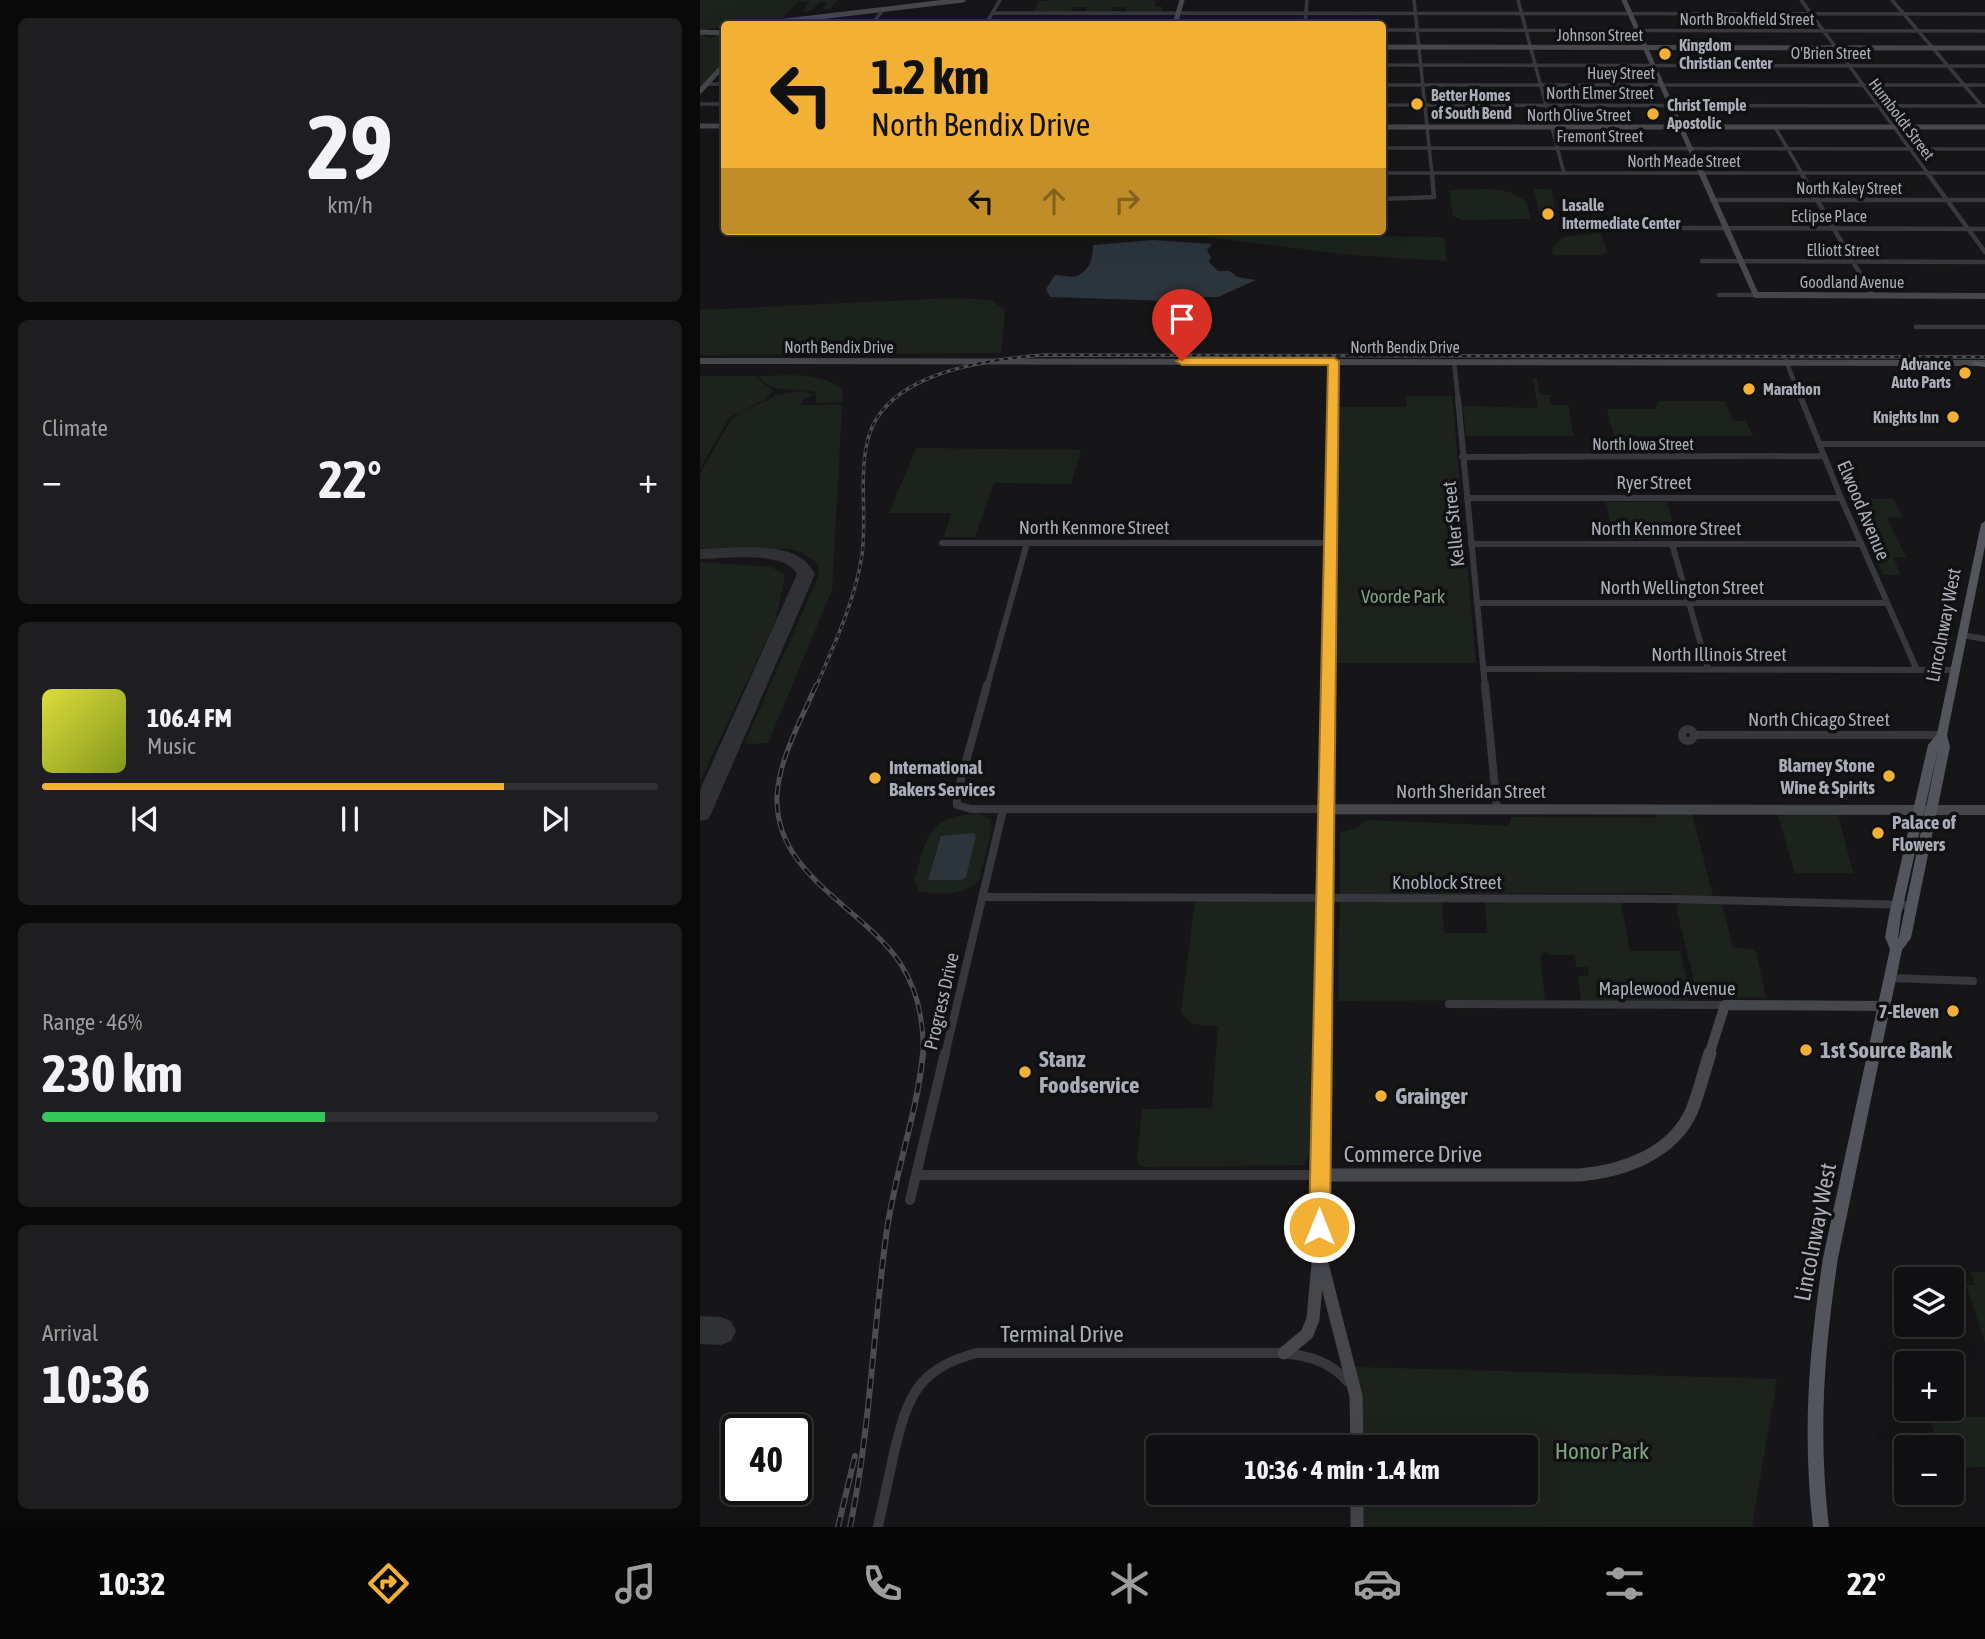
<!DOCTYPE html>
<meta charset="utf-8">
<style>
body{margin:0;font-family:"Asap Condensed",sans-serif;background:#1e1e20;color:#f1f3f6;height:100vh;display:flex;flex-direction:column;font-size:26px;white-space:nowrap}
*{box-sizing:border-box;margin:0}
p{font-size:23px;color:#9c9d9f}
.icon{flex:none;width:38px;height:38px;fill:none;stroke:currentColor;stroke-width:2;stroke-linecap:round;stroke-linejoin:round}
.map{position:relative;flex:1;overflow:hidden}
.side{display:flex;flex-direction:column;gap:18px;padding:18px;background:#09090a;width:700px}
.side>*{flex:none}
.hud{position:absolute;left:21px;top:21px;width:665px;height:214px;border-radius:7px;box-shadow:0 7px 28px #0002,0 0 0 2px #303032;background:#f2b134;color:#111;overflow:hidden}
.fabs{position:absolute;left:1194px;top:1267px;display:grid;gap:14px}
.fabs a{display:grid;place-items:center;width:70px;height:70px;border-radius:7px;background:#101012;box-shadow:0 7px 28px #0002,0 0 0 2px #303032;font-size:35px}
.speed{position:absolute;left:21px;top:1414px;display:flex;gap:14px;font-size:35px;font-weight:700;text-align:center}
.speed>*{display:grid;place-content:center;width:91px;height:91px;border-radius:50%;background:#101012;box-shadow:0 7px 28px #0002,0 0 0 2px #303032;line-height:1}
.speed .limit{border:4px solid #111;border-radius:10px;background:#fff;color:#111}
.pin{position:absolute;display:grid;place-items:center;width:60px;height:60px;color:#fff;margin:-72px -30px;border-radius:50% 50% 50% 0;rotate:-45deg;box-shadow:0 0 7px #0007}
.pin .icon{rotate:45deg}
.me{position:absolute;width:77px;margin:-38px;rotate:0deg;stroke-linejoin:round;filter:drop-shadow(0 0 5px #0008)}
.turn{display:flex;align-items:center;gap:24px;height:147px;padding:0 35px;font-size:32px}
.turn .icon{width:91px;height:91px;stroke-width:2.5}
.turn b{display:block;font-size:49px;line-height:60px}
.lanes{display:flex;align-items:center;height:66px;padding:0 35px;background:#0003;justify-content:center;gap:35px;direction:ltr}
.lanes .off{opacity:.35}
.big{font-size:52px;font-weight:700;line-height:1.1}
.side .tile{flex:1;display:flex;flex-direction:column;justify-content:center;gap:10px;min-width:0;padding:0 24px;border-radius:10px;background:#1e1e20}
.side .dial{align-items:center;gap:0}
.dial b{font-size:91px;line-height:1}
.song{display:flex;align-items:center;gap:21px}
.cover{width:84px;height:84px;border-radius:10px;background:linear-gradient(135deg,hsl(60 70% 55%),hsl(70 70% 35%))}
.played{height:7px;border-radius:4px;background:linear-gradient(90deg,#f2b134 75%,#303032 75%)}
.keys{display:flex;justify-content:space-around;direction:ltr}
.heat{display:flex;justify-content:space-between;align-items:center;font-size:38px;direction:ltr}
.charge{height:10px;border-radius:5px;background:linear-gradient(90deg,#34c759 46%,#303032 0)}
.trip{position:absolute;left:446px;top:1435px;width:392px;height:70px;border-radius:7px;background:#101012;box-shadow:0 7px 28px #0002,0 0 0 2px #303032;font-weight:700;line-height:70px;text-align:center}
.dock{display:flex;height:112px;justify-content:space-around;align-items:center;background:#060607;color:#9c9d9f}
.dock .icon{width:49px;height:49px}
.dock .active{color:#f2b134}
.dock b{font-size:32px;color:#f1f3f6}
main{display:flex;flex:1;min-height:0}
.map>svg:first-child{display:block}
.green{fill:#1c231d}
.water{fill:#2c353c}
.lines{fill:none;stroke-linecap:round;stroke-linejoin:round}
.taxiway{fill:#303135;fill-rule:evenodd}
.street-far4{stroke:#37383d;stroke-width:3.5}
.street-far3{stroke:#37383d;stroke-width:4.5}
.street-far2{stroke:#37383d;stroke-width:6}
.street-far1{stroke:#37383d;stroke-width:8}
.street{stroke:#37383d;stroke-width:10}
.secondary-far4{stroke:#45474d;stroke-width:5}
.secondary-far3{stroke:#45474d;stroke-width:6}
.secondary-far2{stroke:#45474d;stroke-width:8}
.secondary-far1{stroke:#45474d;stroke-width:10}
.secondary{stroke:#45474d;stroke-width:13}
.primary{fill:#53555c;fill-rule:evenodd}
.rail-far2-casing{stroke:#4a4c52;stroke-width:3.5}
.rail-far1-casing{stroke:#4a4c52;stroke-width:5}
.rail-casing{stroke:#4a4c52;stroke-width:6}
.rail-far2{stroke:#111113;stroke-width:2;stroke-dasharray:4.5;stroke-linecap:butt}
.rail-far1{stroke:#111113;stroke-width:2.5;stroke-dasharray:9;stroke-linecap:butt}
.rail{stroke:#111113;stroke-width:3.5;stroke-dasharray:10;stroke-linecap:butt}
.route{fill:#f2b134;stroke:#9d7322;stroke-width:2}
.poi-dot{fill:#f2b134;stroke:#111113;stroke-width:2.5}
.labels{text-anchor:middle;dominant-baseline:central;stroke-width:7;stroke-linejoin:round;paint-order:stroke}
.far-street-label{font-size:16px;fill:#a8adb8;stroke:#111113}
.far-poi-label{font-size:16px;font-weight:bold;fill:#a8adb8;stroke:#111113;text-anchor:start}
.street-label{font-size:19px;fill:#a8adb8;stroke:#111113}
.park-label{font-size:19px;fill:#7fa381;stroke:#111113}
.poi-label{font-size:19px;font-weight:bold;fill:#a8adb8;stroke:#111113;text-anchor:end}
.near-poi-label{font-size:23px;font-weight:bold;fill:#a8adb8;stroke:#111113;text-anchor:start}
.near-street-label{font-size:23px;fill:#a8adb8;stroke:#111113}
.near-park-label{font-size:23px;fill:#7fa381;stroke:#111113}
</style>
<main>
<section class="side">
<div class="tile dial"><b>29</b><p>km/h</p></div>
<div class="tile"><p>Climate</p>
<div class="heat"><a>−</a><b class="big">22°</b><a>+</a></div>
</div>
<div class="tile">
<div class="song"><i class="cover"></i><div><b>106.4 FM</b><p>Music</p></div></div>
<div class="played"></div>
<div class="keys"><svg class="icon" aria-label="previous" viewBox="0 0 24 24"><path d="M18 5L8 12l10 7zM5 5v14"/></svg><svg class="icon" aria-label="pause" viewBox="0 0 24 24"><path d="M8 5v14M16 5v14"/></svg><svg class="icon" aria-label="next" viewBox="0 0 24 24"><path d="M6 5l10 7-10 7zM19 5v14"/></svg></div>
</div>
<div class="tile"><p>Range · 46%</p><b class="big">230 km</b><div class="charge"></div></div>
<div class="tile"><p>Arrival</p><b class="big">10:36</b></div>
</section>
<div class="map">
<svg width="1285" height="1527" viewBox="0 0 1285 1527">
<rect width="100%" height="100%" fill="#161618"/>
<path class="green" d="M0,0H138L130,9H122L127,2H119L111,11L102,12L109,2L99,1L81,19L51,24H24V27L0,30Z
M358,0H454L456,7H463L462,11H425L426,7H414L412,11H386L387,7H374L372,11H334L339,1Z
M0,34L9,38L24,35V62L0,89Z
M834,189H851L857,216H840Z
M749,190C773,190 808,184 826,202L831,219L762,220L753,216Z
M301,231H598L600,235L744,237L747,261L651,255L481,234H368Z
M901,233L907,252L902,255H853L852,247L863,237Z
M252,298L292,300L305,311L301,353L0,355V310Z
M0,376H55L73,391L66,399L30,417L0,468Z
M59,376C86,376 121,370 142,390L143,402L117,403L115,392C96,386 73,396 59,376Z
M833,378H837L840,395H853L850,397L851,405H868L874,436H766L763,408L765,406L838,408Z
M101,391L113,395L102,400L101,405H142L132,590L68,743L48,744L45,742L116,582L119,573L118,564L103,553L91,549L0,548V474L31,420L41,412L68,400L75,395Z
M707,396H752L776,663H637L639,407H706Z
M959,401H1025L1033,421H1046L1053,436H914L907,409H955Z
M216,448L381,450L371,484L294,483L275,537H244L251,513H189Z
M1151,499H1194L1202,517L1187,518L1206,557H1193L1201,575H1183Z
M906,502H967L977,539H914Z
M0,562L71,567L85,575L75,622L0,781Z
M956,813H992L1013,896H973L972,893L640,894V832L657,828L667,820L809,826L811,817L956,818Z
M279,814L290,819L292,828L279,880C266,895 238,896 219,891L214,881C227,838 227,815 279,814Z
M1138,814L1153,873H1095L1078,815Z
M495,900H613L617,905L611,1153L603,1165L446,1167L440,1166L437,1160L442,1109L512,1108L518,1026C503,1025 490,1028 481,1012Z
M640,900L742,901L744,933H787L785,901L921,903L930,951H980L991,997L985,1001H881L878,976H889L888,967H877L874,955H850L845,951L840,956L845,1000L638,1001Z
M980,902L1022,904L1033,948L1053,949L1056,952L1066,998L998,996L976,908Z
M1271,1272H1285V1343L1266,1285H1275Z
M655,1367L1077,1379L1052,1527H656V1493H826V1447H656Z
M1229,1416L1285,1417V1467L1251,1468V1447H1238Z"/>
<path class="water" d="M452,240L512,244L507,250L511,257L509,262L518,271H530L537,277L556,280L518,297H482L472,301L350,297L346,289L355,275L374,277C390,272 393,258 393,245Z
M273,833L276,835L266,877L261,880H228L241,836Z"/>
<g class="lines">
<path class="taxiway" d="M43,547C70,548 101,547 115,574L11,814L8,819L0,821V790L97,574C84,550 24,559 0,559V549Z
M0,1316L21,1317L31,1321L36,1331L31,1341L21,1345L0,1344Z"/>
<path class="street-far4" d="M714,0L732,175
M818,0L864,173
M1101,0L1229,175
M1192,0L1282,106
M293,13L1285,14
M172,24L183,10
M286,24L300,0
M605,24L607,0
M682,30L1285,31
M682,65L1285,66
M7,84H24
M682,85H1285
M0,104H24
M682,105L1285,106
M1075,127L1103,175
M682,148L1285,149
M682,173H1285"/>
<path class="street-far3" d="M1102,174L1173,296
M1228,174L1285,252
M682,199L734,197L732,174
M1012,200H1285
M972,228L1285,229
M1002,261L1285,262
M1019,295H1056
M1216,327H1285
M754,361L758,399
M1086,361L1101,399"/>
<path class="street-far2" d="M758,398L785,687
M1101,398L1141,498L1217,670
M1120,444H1285
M762,457L1124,456
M767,498H1141
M242,543H630
M771,544H1161
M972,544L1008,669
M777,603H1187
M1262,635L1285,639
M783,669L1255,670
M287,687L327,543"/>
<path class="street-far1" d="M287,685L257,794V805L271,809H627
M785,685L797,809
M982 735a6 6 0 1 1 12 0a6 6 0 1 1-12 0Z
M996,735H1242
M282,897L972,899L1211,905
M1191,978L1273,981
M749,1004L1025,1005
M245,1055L303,810"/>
<path class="street" d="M216,1175H620
M210,1200L245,1053
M178,1527C183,1502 189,1478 194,1453C207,1398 217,1368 277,1353H584C610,1356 631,1362 648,1382"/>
<path class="secondary-far4" d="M924,0L1002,175
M59,24L263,0
M475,24L482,0
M0,32L24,33
M682,47L1285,48
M0,91L24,65
M0,126H24
M682,127H1285"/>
<path class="secondary-far3" d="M1002,174L1056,295L1285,296
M0,361L1285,363
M633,399L634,361"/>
<path class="secondary-far2" d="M629,687L633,398"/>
<path class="secondary-far1" d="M627,809L1285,810
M622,1055L629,685
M1009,1055L1025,1005L1185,1006"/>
<path class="secondary" d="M620,1175H880C923,1171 973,1154 992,1110C999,1092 1004,1072 1010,1053
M621,1260L656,1396L657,1447
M584,1353L607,1334L613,1319L619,1253L622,1053
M657,1493V1527"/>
<path class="primary" d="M1273,361L1285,363V367L1273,365Z
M1285,521V546L1247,735L1250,747L1211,938L1202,950L1138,1258C1124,1352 1118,1432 1129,1527H1113C1102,1432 1109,1352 1123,1258L1190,949L1185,937L1189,915L1228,745L1237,734L1281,524ZM1239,745L1199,937L1198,939L1201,915Z"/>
<defs>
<path id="rail-far2" d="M116,687C134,645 155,601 162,555C167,518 159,480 167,443C181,373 284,360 342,355L1285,357"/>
<path id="rail-far1" d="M116,685C102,719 79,758 77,796C74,875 162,906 200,963C218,990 224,1023 223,1055"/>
<path id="rail" d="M138,1527L155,1456
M150,1527C170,1431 173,1333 186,1236C194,1174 217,1116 223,1053"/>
</defs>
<use href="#rail-far2" class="rail-far2-casing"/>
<use href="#rail-far1" class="rail-far1-casing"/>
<use href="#rail" class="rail-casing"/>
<use href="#rail-far2" class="rail-far2"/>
<use href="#rail-far1" class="rail-far1"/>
<use href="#rail" class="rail"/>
</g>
<path class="route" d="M634,358L639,361L630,1227L627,1233L619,1236L612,1233L609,1227L628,365H482L476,361L482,358Z"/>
<g class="poi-dot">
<circle cx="965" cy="54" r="7"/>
<circle cx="717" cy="104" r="7"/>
<circle cx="953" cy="114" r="7"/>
<circle cx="848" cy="214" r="7"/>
<circle cx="1265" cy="373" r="7"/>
<circle cx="1049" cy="389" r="7"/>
<circle cx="1253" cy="417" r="7"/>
<circle cx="1189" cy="776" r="7"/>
<circle cx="175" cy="778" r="7"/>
<circle cx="1178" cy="833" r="7"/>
<circle cx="1253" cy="1011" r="7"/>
<circle cx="1106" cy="1050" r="7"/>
<circle cx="325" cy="1072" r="7"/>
<circle cx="681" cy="1096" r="7"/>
</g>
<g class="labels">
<g class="far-street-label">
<text x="1047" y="19">North Brookfield Street</text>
<text x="900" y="35">Johnson Street</text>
<text x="1131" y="53">O'Brien Street</text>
<text x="921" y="73">Huey Street</text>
<text x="900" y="93">North Elmer Street</text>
<text x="879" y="115">North Olive Street</text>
<text transform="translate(1202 119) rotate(53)">Humboldt Street</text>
<text x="900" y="136">Fremont Street</text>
<text x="984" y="161">North Meade Street</text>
<text x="1149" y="188">North Kaley Street</text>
<text x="1129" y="216">Eclipse Place</text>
<text x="1143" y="250">Elliott Street</text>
<text x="1152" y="282">Goodland Avenue</text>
<text x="139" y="347">North Bendix Drive</text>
<text x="705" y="347">North Bendix Drive</text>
<text x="943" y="444">North Iowa Street</text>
</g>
<g class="far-poi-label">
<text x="979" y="45">Kingdom<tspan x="979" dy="18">Christian Center</tspan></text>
<text x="731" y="95">Better Homes<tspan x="731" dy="18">of South Bend</tspan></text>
<text x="967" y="105">Christ Temple<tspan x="967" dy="18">Apostolic</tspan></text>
<text x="862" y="205">Lasalle<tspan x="862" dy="18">Intermediate Center</tspan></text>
<text x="1251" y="364" text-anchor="end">Advance<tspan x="1251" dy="18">Auto Parts</tspan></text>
<text x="1063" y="389">Marathon</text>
<text x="1239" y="417" text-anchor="end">Knights Inn</text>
</g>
<g class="street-label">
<text x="954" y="482">Ryer Street</text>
<text transform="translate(1164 510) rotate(67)">Elwood Avenue</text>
<text transform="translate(753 524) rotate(-96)">Keller Street</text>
<text x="394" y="527">North Kenmore Street</text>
<text x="966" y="528">North Kenmore Street</text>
<text x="982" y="587">North Wellington Street</text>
<text transform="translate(1243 625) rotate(-79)">Lincolnway West</text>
<text x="1019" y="654">North Illinois Street</text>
<text x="1119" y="719">North Chicago Street</text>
<text x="771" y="791">North Sheridan Street</text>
<text x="747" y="882">Knoblock Street</text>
<text x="967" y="988">Maplewood Avenue</text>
<text transform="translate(241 1001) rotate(-77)">Progress Drive</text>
</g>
<g class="park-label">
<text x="703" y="596">Voorde Park</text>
</g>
<g class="poi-label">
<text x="1175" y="765">Blarney Stone<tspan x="1175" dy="22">Wine &amp; Spirits</tspan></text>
<text x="189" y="767" text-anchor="start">International<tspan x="189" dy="22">Bakers Services</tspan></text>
<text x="1192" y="822" text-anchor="start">Palace of<tspan x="1192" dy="22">Flowers</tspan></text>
<text x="1239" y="1011">7-Eleven</text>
</g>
<g class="near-poi-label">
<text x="1120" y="1050">1st Source Bank</text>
<text x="339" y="1059">Stanz<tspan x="339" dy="26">Foodservice</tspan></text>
<text x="695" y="1096">Grainger</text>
</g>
<g class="near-street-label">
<text x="713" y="1154">Commerce Drive</text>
<text transform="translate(1115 1232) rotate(-79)">Lincolnway West</text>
<text x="362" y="1334">Terminal Drive</text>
</g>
<g class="near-park-label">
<text x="902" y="1451">Honor Park</text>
</g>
</g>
</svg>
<div class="fabs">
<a><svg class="icon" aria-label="layers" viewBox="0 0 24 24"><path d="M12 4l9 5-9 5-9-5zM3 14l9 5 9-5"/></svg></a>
<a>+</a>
<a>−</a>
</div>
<div class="speed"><div class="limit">40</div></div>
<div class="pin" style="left:482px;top:361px;background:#d93025"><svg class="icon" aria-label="arrive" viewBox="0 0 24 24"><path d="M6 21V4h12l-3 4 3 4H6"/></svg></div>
<svg class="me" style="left:619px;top:1227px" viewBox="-20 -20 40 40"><circle r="17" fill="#f2b134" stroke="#fff" stroke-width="3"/><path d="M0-11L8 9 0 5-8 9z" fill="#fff"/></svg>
<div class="trip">10:36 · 4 min · 1.4 km</div>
<div class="hud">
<div class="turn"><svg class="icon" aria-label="left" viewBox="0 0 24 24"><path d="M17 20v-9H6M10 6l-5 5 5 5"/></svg><div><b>1.2 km</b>North Bendix Drive</div></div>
<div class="lanes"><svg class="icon" aria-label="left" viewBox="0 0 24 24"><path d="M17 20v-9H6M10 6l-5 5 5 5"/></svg><svg class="icon off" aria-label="ahead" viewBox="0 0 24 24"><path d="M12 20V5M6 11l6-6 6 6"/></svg><svg class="icon off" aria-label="right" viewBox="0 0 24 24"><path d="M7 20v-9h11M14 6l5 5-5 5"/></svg></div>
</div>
</div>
</main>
<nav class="dock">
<b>10:32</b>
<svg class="icon active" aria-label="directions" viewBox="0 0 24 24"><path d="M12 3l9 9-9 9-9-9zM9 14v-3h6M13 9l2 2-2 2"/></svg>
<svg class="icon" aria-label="music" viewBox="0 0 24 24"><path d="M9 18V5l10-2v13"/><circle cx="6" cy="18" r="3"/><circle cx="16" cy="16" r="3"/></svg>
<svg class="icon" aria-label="phone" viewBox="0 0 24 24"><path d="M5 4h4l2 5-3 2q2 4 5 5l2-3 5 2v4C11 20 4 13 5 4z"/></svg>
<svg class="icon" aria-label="climate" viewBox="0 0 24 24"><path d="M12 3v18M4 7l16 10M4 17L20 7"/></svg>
<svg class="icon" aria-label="car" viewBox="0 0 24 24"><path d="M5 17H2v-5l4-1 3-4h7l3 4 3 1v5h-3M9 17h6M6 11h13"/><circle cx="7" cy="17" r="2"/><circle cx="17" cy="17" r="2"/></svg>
<svg class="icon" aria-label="filters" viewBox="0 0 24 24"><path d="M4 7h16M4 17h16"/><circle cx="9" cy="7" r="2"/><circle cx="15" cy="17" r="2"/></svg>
<b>22°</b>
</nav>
